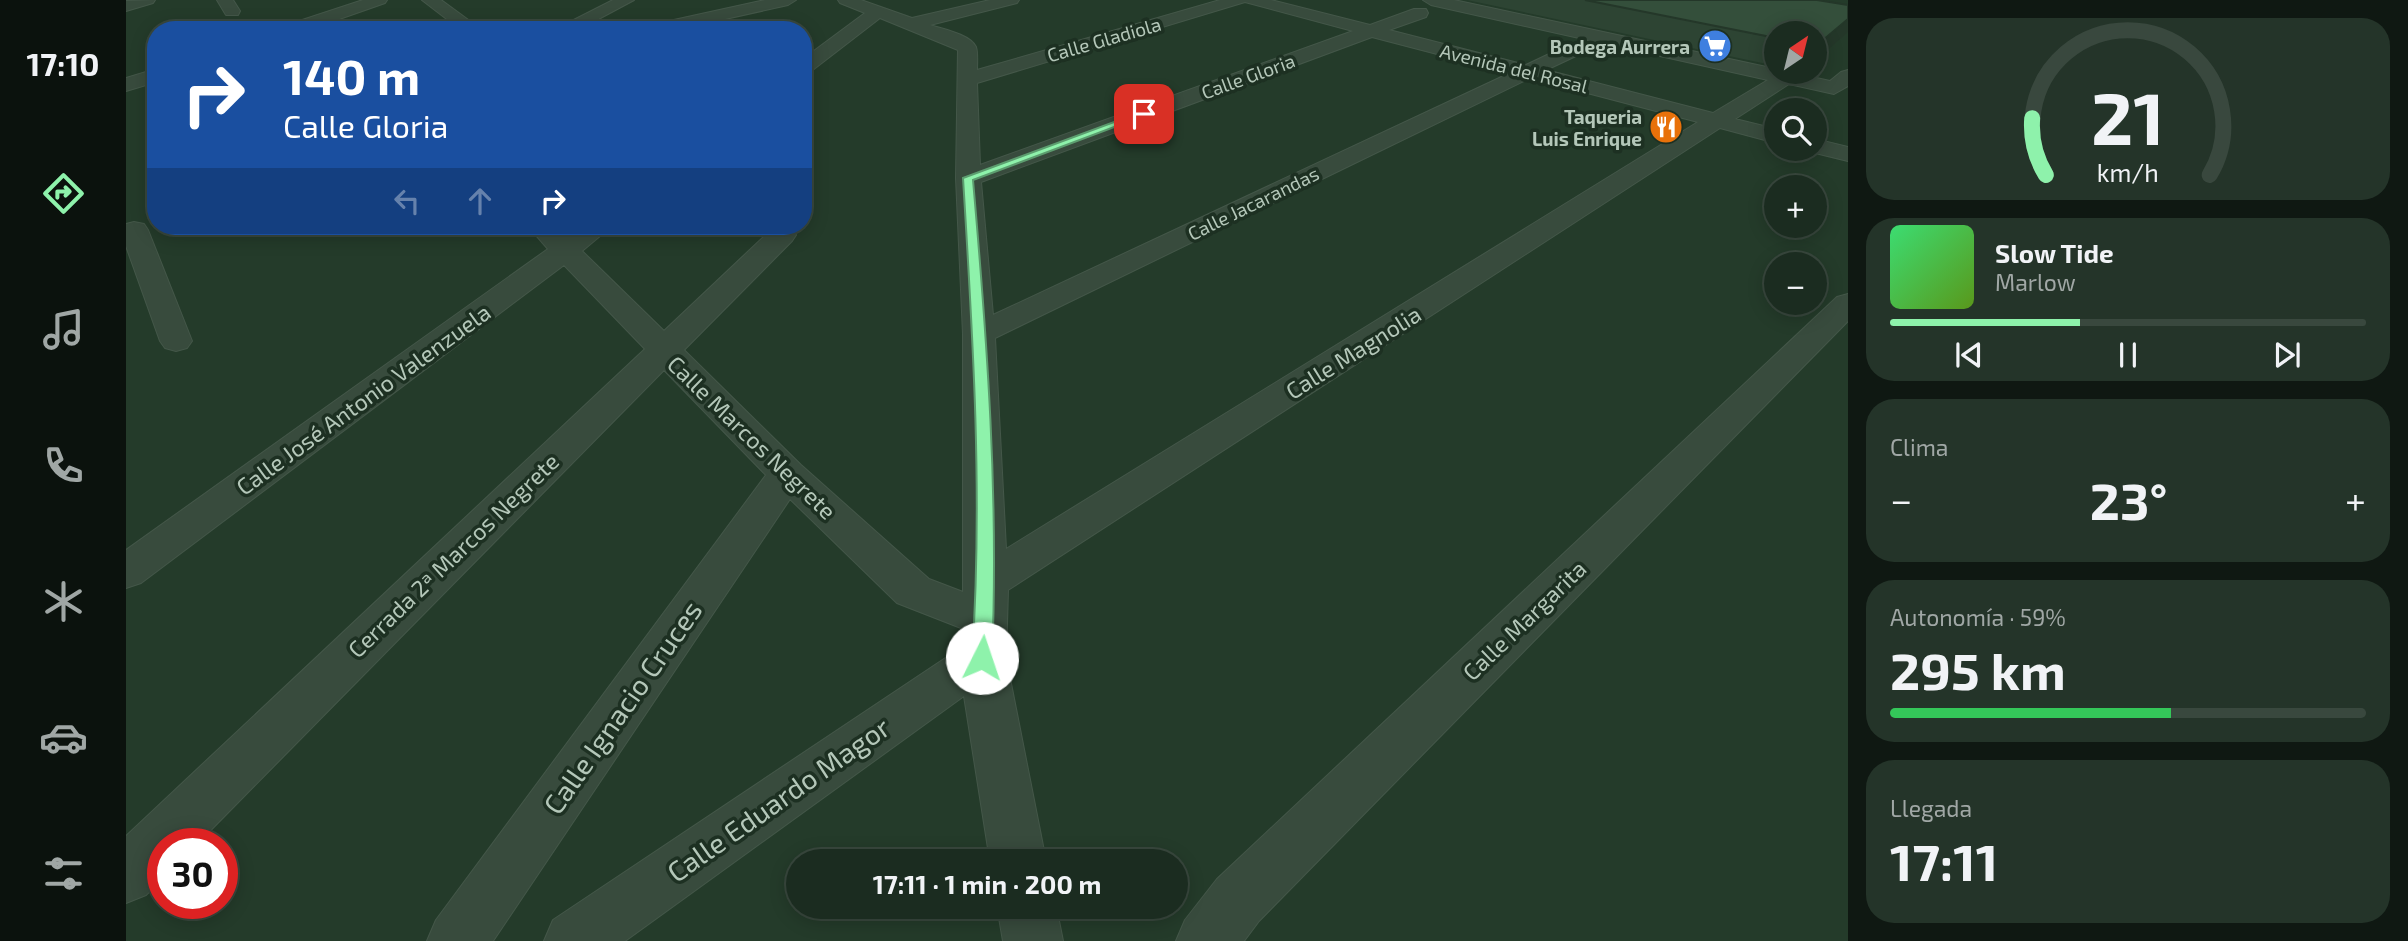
<!DOCTYPE html>
<html lang="es">
<meta charset="utf-8">
<style>
body{margin:0;font-family:"Exo 2",sans-serif;background:#243429;color:#f1f3f6;height:100vh;display:flex;flex-direction:column;font-size:26px;white-space:nowrap}
*{box-sizing:border-box;margin:0}
p{font-size:23px;color:#a0a7a5}
.icon{flex:none;width:38px;height:38px;fill:none;stroke:currentColor;stroke-width:2;stroke-linecap:round;stroke-linejoin:round}
.map{position:relative;flex:1;overflow:hidden}
.sheet{display:flex;flex-direction:column;gap:18px;padding:18px;background:#0f1812;width:560px}
.sheet>*{flex:none}
.guide{position:absolute;left:21px;top:21px;width:665px;height:214px;border-radius:28px;box-shadow:0 4px 18px #0003,0 0 0 2px #39483e;background:#1a4fa0;color:#fff;overflow:hidden}
.needle{width:46px;rotate:35deg}
.tools{position:absolute;left:1638px;top:21px;display:grid;gap:14px}
.tools a{display:grid;place-items:center;width:63px;height:63px;border-radius:50%;background:#1b2c20;box-shadow:0 4px 18px #0003,0 0 0 2px #39483e;font-size:35px}
.speed{position:absolute;left:21px;top:828px;display:flex;gap:14px;font-size:35px;font-weight:700;text-align:center}
.speed>*{display:grid;place-content:center;width:91px;height:91px;border-radius:50%;background:#1b2c20;box-shadow:0 4px 18px #0003,0 0 0 2px #39483e;line-height:1}
.speed .limit{border:10px solid #d22;background:#fff;color:#111}
.pin{position:absolute;display:grid;place-items:center;width:60px;height:60px;color:#fff;margin:-30px;border-radius:14px;box-shadow:0 4px 10px #0006}
.me{position:absolute;width:77px;margin:-38px;rotate:4deg;stroke-linejoin:round;filter:drop-shadow(0 0 5px #0008)}
.turn{display:flex;align-items:center;gap:24px;height:147px;padding:0 21px;font-size:32px}
.turn .icon{width:91px;height:91px;stroke-width:2.5}
.turn b{display:block;font-size:49px;line-height:60px}
.lanes{display:flex;align-items:center;height:66px;padding:0 21px;background:#0003;justify-content:center;gap:35px;direction:ltr}
.lanes .off{opacity:.35}
.big{font-size:52px;font-weight:700;line-height:1.1}
.sheet .tile{flex:1;display:flex;flex-direction:column;justify-content:center;gap:10px;min-width:0;padding:0 24px;border-radius:28px;background:#243429}
.sheet .dial{align-items:center;gap:0}
.dial svg{height:182px;overflow:visible;fill:none;stroke:#39483e;stroke-width:7;stroke-linecap:round;text-anchor:middle}
.dial text{fill:#f1f3f6;stroke:none}
.song{display:flex;align-items:center;gap:21px}
.cover{width:84px;height:84px;border-radius:10px;background:linear-gradient(135deg,hsl(140 70% 55%),hsl(90 70% 35%))}
.played{height:7px;border-radius:4px;background:linear-gradient(90deg,#8ef2ab 40%,#39483e 40%)}
.keys{display:flex;justify-content:space-around;direction:ltr}
.heat{display:flex;justify-content:space-between;align-items:center;font-size:38px;direction:ltr}
.charge{height:10px;border-radius:5px;background:linear-gradient(90deg,#34c759 59%,#39483e 0)}
.trip{position:absolute;left:660px;top:849px;width:402px;height:70px;border-radius:35px;background:#1b2c20;box-shadow:0 4px 18px #0003,0 0 0 2px #39483e;font-weight:700;line-height:70px;text-align:center}
main{display:flex;flex:1;min-height:0}
.tabs{display:flex;flex-direction:column;width:126px;justify-content:space-around;align-items:center;background:#0b120d;color:#a0a7a5}
.tabs .icon{width:49px;height:49px}
.tabs .active{color:#8ef2ab}
.tabs b{font-size:32px;color:#f1f3f6}
.map>svg:first-child{display:block}
.lines{fill:none;stroke-linecap:round;stroke-linejoin:round}
.minor-casing{stroke:#445749;stroke-width:2}
.minor{fill:#384b3d;fill-rule:evenodd}
.wall{fill:#2d4433}
.shaded-wall{fill:#243729}
.building{fill:#344f3b;stroke:#243729;stroke-width:2}
.route{fill:#8ef2ab;stroke:#5c9d6f;stroke-width:2}
.labels{text-anchor:middle;dominant-baseline:central;stroke-width:7;stroke-linejoin:round;paint-order:stroke}
.far-street-label{font-size:19px;fill:#b4c7b9;stroke:#1d3022}
.far-poi-label{font-size:19px;font-weight:bold;fill:#b4c7b9;stroke:#1d3022;text-anchor:end}
.street-label{font-size:23px;fill:#b4c7b9;stroke:#1d3022}
.near-street-label{font-size:28px;fill:#b4c7b9;stroke:#1d3022}
</style>
<main>
<nav class="tabs">
<b>17:10</b>
<svg class="icon active" aria-label="directions" viewBox="0 0 24 24"><path d="M12 3l9 9-9 9-9-9zM9 14v-3h6M13 9l2 2-2 2"/></svg>
<svg class="icon" aria-label="music" viewBox="0 0 24 24"><path d="M9 18V5l10-2v13"/><circle cx="6" cy="18" r="3"/><circle cx="16" cy="16" r="3"/></svg>
<svg class="icon" aria-label="phone" viewBox="0 0 24 24"><path d="M5 4h4l2 5-3 2q2 4 5 5l2-3 5 2v4C11 20 4 13 5 4z"/></svg>
<svg class="icon" aria-label="climate" viewBox="0 0 24 24"><path d="M12 3v18M4 7l16 10M4 17L20 7"/></svg>
<svg class="icon" aria-label="car" viewBox="0 0 24 24"><path d="M5 17H2v-5l4-1 3-4h7l3 4 3 1v5h-3M9 17h6M6 11h13"/><circle cx="7" cy="17" r="2"/><circle cx="17" cy="17" r="2"/></svg>
<svg class="icon" aria-label="filters" viewBox="0 0 24 24"><path d="M4 7h16M4 17h16"/><circle cx="9" cy="7" r="2"/><circle cx="15" cy="17" r="2"/></svg>
</nav>
<div class="map">
<svg width="1722" height="941" viewBox="0 0 1722 941">
<rect width="100%" height="100%" fill="#243b2a"/>
<g class="lines">
<defs>
<path id="minor" d="M29,0L27,3L0,11V1Z
M91,0H107L114,11L112,15H100Z
M237,0H261L259,3L182,30H155L158,26Z
M296,0H315L356,30H335Z
M487,0H508L452,30H428Z
M639,0H670L662,5L550,30H516L525,25Z
M712,0H735L786,18L864,0H893L891,3L804,25C816,29 844,34 850,47C852,53 851,64 851,70L1094,0H1145L1244,25L1288,9H1300L1302,13L1300,17L1263,30L1400,65L1438,47H1452L1454,51L1452,55L1420,70L1587,113L1642,80L1305,5L1297,0H1328L1650,69V72H1663L1704,81L1715,72L1722,70V86L1708,94L1663,84L1609,119L1650,129V143L1594,128L882,590L880,658L920,861H864L838,696L499,941H418L427,920L833,649L835,628L771,603L664,499L367,941H301L310,920L640,475L538,370L71,844H37V878L20,895L0,903V836L519,349L438,265L15,583L0,588V550L422,249L402,226H430L441,236L456,226H486L456,251L538,331L646,229L656,227L666,229L670,235L666,241L558,350L675,465L803,579L837,592V334L830,178L832,50L754,18L684,72L677,74V59L739,13L714,3ZM1119,2L1227,31L854,165L851,83ZM1246,37L1384,73L867,315L855,182ZM1404,78L1572,122L880,549L869,338Z
M30,69V82L0,91V78Z
M1689,139L1722,147V161L1681,151L1679,149H1689Z
M8,222L18,224L22,230L66,341L61,348L50,351L39,348L34,341L0,246V224Z
M1722,294V321L1133,921L1118,941H1050L1059,920L1091,879L1711,297Z
M871,906H930L937,941H877Z"/>
</defs>
<use href="#minor" class="minor-casing"/>
<use href="#minor" class="minor"/>
</g>
<path class="wall" d="M1341,0H1691L1722,5L1689,61V33H1650V66Z"/>
<path class="shaded-wall" d="M1722,19V32L1689,61V49L1690,46Z"/>
<path class="building" d="M1459,0H1691L1722,5V19L1690,46H1689V33H1650V38Z"/>
<path class="route" d="M1015,112L1023,114L847,180C861,339 873,499 866,658L863,663L856,666L849,663L846,658C857,498 847,338 837,178Z"/>
<defs>
<symbol id="supermarket-disc" viewBox="-11 -11 22 22"><circle r="9.5" fill="#3f7fe0" stroke="#1d3022"/><path d="M-6-5.5h2.5l.6 2H6L4.5 2H-2.5L-4.4-4H-6ZM-1.5 3.2a1.3 1.3 0 1 0 .1 0ZM3 3.2a1.3 1.3 0 1 0 .1 0Z" fill="#fff"/></symbol>
<symbol id="restaurant-disc" viewBox="-11 -11 22 22"><circle r="9.5" fill="#e8710a" stroke="#1d3022"/><path d="M-5-6h1v4h1v-4h1v4h1v-4h1v5L-1.5 .5V6h-2V.5L-5-1ZM5-6V6H3V1.5H1.5Q1.5-4 5-6Z" fill="#fff"/></symbol>
</defs>
<g fill-rule="evenodd">
<use href="#supermarket-disc" x="1570" y="27" width="38" height="38"/>
<use href="#restaurant-disc" x="1521" y="108" width="38" height="38"/>
</g>
<g class="labels">
<g class="far-street-label">
<text transform="translate(978 39) rotate(-16)">Calle Gladiola</text>
<text transform="translate(1388 68) rotate(14)">Avenida del Rosal</text>
<text transform="translate(1122 76) rotate(-20)">Calle Gloria</text>
<text transform="translate(1127 203) rotate(-26)">Calle Jacarandas</text>
</g>
<g class="far-poi-label">
<text x="1564" y="46">Bodega Aurrera</text>
<text x="1516" y="116">Taqueria<tspan x="1516" dy="22">Luis Enrique</tspan></text>
</g>
<g class="street-label">
<text transform="translate(1227 352) rotate(-32)">Calle Magnolia</text>
<text transform="translate(237 399) rotate(-36)">Calle José Antonio Valenzuela</text>
<text transform="translate(626 437) rotate(44)">Calle Marcos Negrete</text>
<text transform="translate(327 555) rotate(-44)">Cerrada 2ª Marcos Negrete</text>
<text transform="translate(1398 620) rotate(-44)">Calle Margarita</text>
</g>
<g class="near-street-label">
<text transform="translate(496 707) rotate(-55)">Calle Ignacio Cruces</text>
<text transform="translate(652 799) rotate(-35)">Calle Eduardo Magor</text>
</g>
</g>
</svg>
<div class="tools">
<a><svg class="needle" viewBox="-14 -14 28 28"><path d="M0-13l5 13h-10z" fill="#e53935"/><path d="M0 13l5-13h-10z" fill="#a0a7a5"/></svg></a>
<a><svg class="icon" aria-label="search" viewBox="0 0 24 24"><circle cx="10" cy="10" r="6"/><path d="M15 15l6 6"/></svg></a>
<a>+</a>
<a>−</a>
</div>
<div class="speed"><div class="limit">30</div></div>
<div class="pin" style="left:1018px;top:114px;background:#d93025"><svg class="icon" aria-label="arrive" viewBox="0 0 24 24"><path d="M6 21V4h12l-3 4 3 4H6"/></svg></div>
<svg class="me" style="left:856px;top:658px" viewBox="-20 -20 40 40"><circle r="19" fill="#fff"/><path d="M0-13L10 11 0 6-10 11z" fill="#8ef2ab"/></svg>
<div class="trip">17:11 · 1 min · 200 m</div>
<div class="guide">
<div class="turn"><svg class="icon" aria-label="right" viewBox="0 0 24 24"><path d="M7 20v-9h11M14 6l5 5-5 5"/></svg><div><b>140 m</b>Calle Gloria</div></div>
<div class="lanes"><svg class="icon off" aria-label="left" viewBox="0 0 24 24"><path d="M17 20v-9H6M10 6l-5 5 5 5"/></svg><svg class="icon off" aria-label="ahead" viewBox="0 0 24 24"><path d="M12 20V5M6 11l6-6 6 6"/></svg><svg class="icon" aria-label="right" viewBox="0 0 24 24"><path d="M7 20v-9h11M14 6l5 5-5 5"/></svg></div>
</div>
</div>
<section class="sheet">
<div class="tile dial"><svg viewBox="0 0 100 80">
<path d="M14 69A42 42 0 1 1 86 69"/>
<path d="M14 69A42 42 0 0 1 8 44" stroke="#8ef2ab"/>
<text x="50" y="56" font-size="32" font-weight="700">21</text>
<text x="50" y="72" font-size="11">km/h</text>
</svg></div>
<div class="tile">
<div class="song"><i class="cover"></i><div><b>Slow Tide</b><p>Marlow</p></div></div>
<div class="played"></div>
<div class="keys"><svg class="icon" aria-label="previous" viewBox="0 0 24 24"><path d="M18 5L8 12l10 7zM5 5v14"/></svg><svg class="icon" aria-label="pause" viewBox="0 0 24 24"><path d="M8 5v14M16 5v14"/></svg><svg class="icon" aria-label="next" viewBox="0 0 24 24"><path d="M6 5l10 7-10 7zM19 5v14"/></svg></div>
</div>
<div class="tile"><p>Clima</p>
<div class="heat"><a>−</a><b class="big">23°</b><a>+</a></div>
</div>
<div class="tile"><p>Autonomía · 59%</p><b class="big">295 km</b><div class="charge"></div></div>
<div class="tile"><p>Llegada</p><b class="big">17:11</b></div>
</section>
</main>
